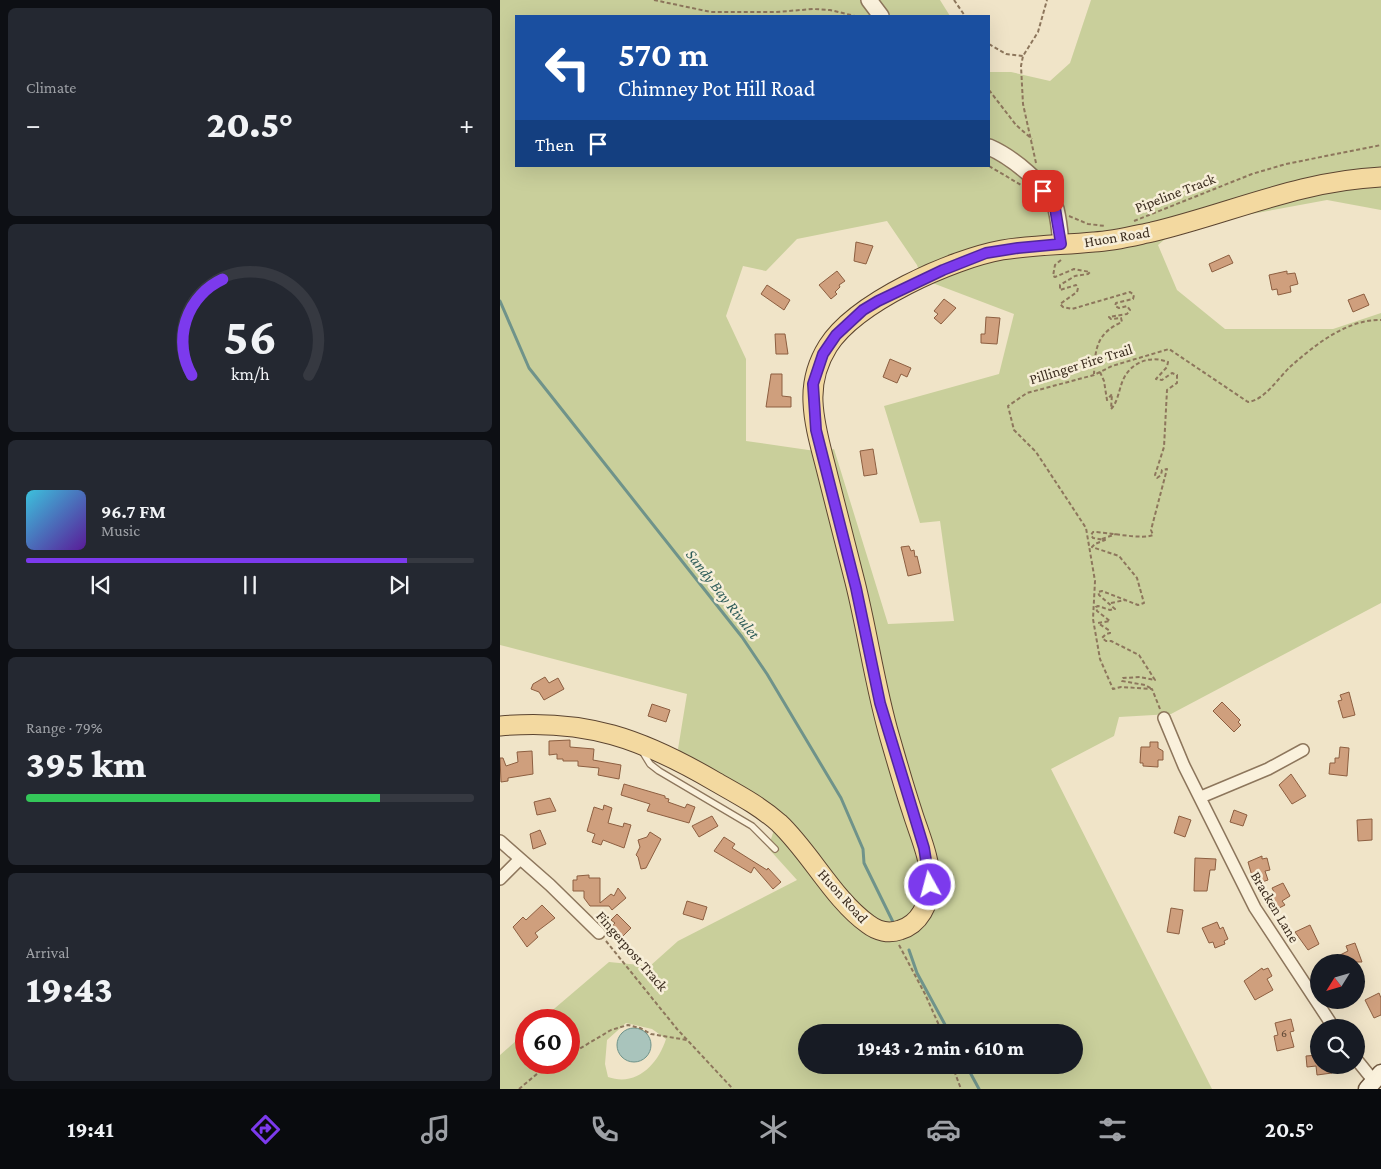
<!DOCTYPE html>
<meta charset="utf-8">
<style>
body{margin:0;font-family:"Crimson Pro",serif;background:#242831;color:#f1f3f6;height:100vh;display:flex;flex-direction:column;font-size:19px;white-space:nowrap}
*{box-sizing:border-box;margin:0}
p{font-size:16px;color:#9ea1a6}
.icon{flex:none;width:28px;height:28px;fill:none;stroke:currentColor;stroke-width:2;stroke-linecap:round;stroke-linejoin:round}
.map{position:relative;flex:1;overflow:hidden}
.side{display:flex;flex-direction:column;gap:8px;padding:8px;background:#0d0f14;width:500px}
.side>*{flex:none}
.hud{position:absolute;left:15px;top:15px;width:475px;height:152px;border-radius:0px;box-shadow:0 5px 20px #0002;background:#1a4fa0;color:#fff;overflow:hidden}
.needle{width:32px;rotate:233deg}
.fabs{position:absolute;left:810px;top:954px;display:grid;gap:10px}
.fabs a{display:grid;place-items:center;width:55px;height:55px;border-radius:50%;background:#171b24;box-shadow:0 5px 20px #0002;font-size:25px}
.speed{position:absolute;left:15px;top:1009px;display:flex;gap:10px;font-size:25px;font-weight:700;text-align:center}
.speed>*{display:grid;place-content:center;width:65px;height:65px;border-radius:50%;background:#171b24;box-shadow:0 5px 20px #0002;line-height:1}
.speed .limit{border:8px solid #d22;background:#fff;color:#111}
.pin{position:absolute;display:grid;place-items:center;width:42px;height:42px;color:#fff;margin:-21px;border-radius:10px;box-shadow:0 2px 8px #0006}
.me{position:absolute;width:55px;margin:-28px;rotate:353deg;stroke-linejoin:round;filter:drop-shadow(0 0 4px #0008)}
.turn{display:flex;align-items:center;gap:18px;height:105px;padding:0 20px;font-size:22px}
.turn .icon{width:65px;height:65px;stroke-width:2.5}
.turn b{display:block;font-size:35px;line-height:42px}
.then{display:flex;align-items:center;height:48px;padding:0 20px;background:#0003;gap:10px;font-size:19px}
.big{font-size:38px;font-weight:800;line-height:1.1}
.side .card{flex:1;display:flex;flex-direction:column;justify-content:center;gap:8px;min-width:0;padding:0 18px;border-radius:8px;background:#242831}
.side .dial{align-items:center;gap:0}
.dial svg{height:130px;overflow:visible;fill:none;stroke:#363941;stroke-width:7;stroke-linecap:round;text-anchor:middle}
.dial text{fill:#f1f3f6;stroke:none}
.song{display:flex;align-items:center;gap:15px}
.cover{width:60px;height:60px;border-radius:8px;background:linear-gradient(135deg,hsl(190 70% 55%),hsl(270 70% 35%))}
.played{height:5px;border-radius:2px;background:linear-gradient(90deg,#7c3aed 85%,#363941 85%)}
.keys{display:flex;justify-content:space-around;direction:ltr}
.heat{display:flex;justify-content:space-between;align-items:center;font-size:28px;direction:ltr}
.charge{height:8px;border-radius:4px;background:linear-gradient(90deg,#34c759 79%,#363941 0)}
.trip{position:absolute;left:298px;top:1024px;width:285px;height:50px;border-radius:25px;background:#171b24;box-shadow:0 5px 20px #0002;font-weight:800;line-height:50px;text-align:center}
.menu{display:flex;height:80px;justify-content:space-around;align-items:center;background:#090b0e;color:#9ea1a6}
.menu .icon{width:35px;height:35px}
.menu .active{color:#7c3aed}
.menu b{font-size:22px;color:#f1f3f6}
main{display:flex;flex:1;min-height:0}
.map>svg:first-child{display:block}
.green{fill:#c9cf9b;fill-rule:evenodd}
.water{fill:#a9c4bc;stroke:#6f938a}
.lines{fill:none;stroke-linecap:round;stroke-linejoin:round}
.stream{stroke:#6f938a;stroke-width:3}
.building{fill:#cf9f7d;stroke:#8d5f41}
.service-casing{stroke:#8d765c;stroke-width:8}
.minor-casing{stroke:#8d765c;stroke-width:14}
.tertiary-casing{stroke:#8d765c;stroke-width:18}
.secondary-casing{stroke:#6f573f;stroke-width:19}
.primary-casing{stroke:#5b4430;stroke-width:21}
.path{stroke:#8d765c;stroke-width:2;stroke-dasharray:4 2.5;stroke-linecap:butt}
.service{stroke:#faf1dc;stroke-width:5.5}
.minor{stroke:#faf1dc;stroke-width:11}
.tertiary{stroke:#faf1dc;stroke-width:15}
.secondary{stroke:#faf1dc;stroke-width:16}
.primary{stroke:#f3d9a0;stroke-width:19}
.route-casing{stroke:#51269a;stroke-width:12}
.route{stroke:#7c3aed;stroke-width:9}
.labels{text-anchor:middle;dominant-baseline:central;stroke-width:5;stroke-linejoin:round;paint-order:stroke}
.number-label{font-size:12px;fill:#624a37}
.street-label{font-size:15px;fill:#3d2e20;stroke:#f7eed8}
.water-label{font-size:16px;font-style:italic;fill:#2f5d5a;stroke:#f7eed8}
</style>
<main>
<section class="side">
<div class="card"><p>Climate</p>
<div class="heat"><a>−</a><b class="big">20.5°</b><a>+</a></div>
</div>
<div class="card dial"><svg viewBox="0 0 100 80">
<path d="M14 69A42 42 0 1 1 86 69"/>
<path d="M14 69A42 42 0 0 1 33 10" stroke="#7c3aed"/>
<text x="50" y="56" font-size="32" font-weight="700">56</text>
<text x="50" y="72" font-size="11">km/h</text>
</svg></div>
<div class="card">
<div class="song"><i class="cover"></i><div><b>96.7 FM</b><p>Music</p></div></div>
<div class="played"></div>
<div class="keys"><svg class="icon" aria-label="previous" viewBox="0 0 24 24"><path d="M18 5L8 12l10 7zM5 5v14"/></svg><svg class="icon" aria-label="pause" viewBox="0 0 24 24"><path d="M8 5v14M16 5v14"/></svg><svg class="icon" aria-label="next" viewBox="0 0 24 24"><path d="M6 5l10 7-10 7zM19 5v14"/></svg></div>
</div>
<div class="card"><p>Range · 79%</p><b class="big">395 km</b><div class="charge"></div></div>
<div class="card"><p>Arrival</p><b class="big">19:43</b></div>
</section>
<div class="map">
<svg width="881" height="1089" viewBox="0 0 881 1089">
<rect width="100%" height="100%" fill="#f0e4c8"/>
<path class="green" d="M0,0H440L450,16H16V166H489V72H511L550,81L570,63L591,0H881V210L827,200L735,217L683,224L658,245L677,290L725,329H833L881,313V603L671,714L619,717L614,736L551,769L712,1089H0V1055L26,1032V1062H69V1020H41L109,962L150,966L178,941L297,880L268,848L277,821L201,773L178,749L187,694L0,645ZM387,221L417,265L422,279L514,314L499,374L384,406L420,523L440,521L454,621L388,624L334,449L322,452L246,441V359L226,316L243,266L266,271L297,239ZM126,1023L152,1029L166,1039C158,1064 137,1087 108,1077L105,1064L107,1040ZM306,1032H574V1065H306Z"/>
<path class="water" d="M117 1045a17 17 0 1 1 34 0a17 17 0 1 1-34 0Z"/>
<g class="lines">
<path class="stream" d="M0,301L29,368L242,637L267,674L341,798L363,849L364,863L393,922
M409,950L417,973L449,1032
M466,1065L479,1089"/>
</g>
<path class="building" d="M356,242L373,246L366,264L354,261Z
M729,255L733,263L712,272L709,264Z
M337,271L345,281L339,285L340,287L335,292L337,294L331,299L319,285Z
M787,271V274L795,273L798,284L790,286L791,292L778,295L777,289L772,290L769,275Z
M267,285L290,300L284,310L261,294Z
M864,294L869,305L853,312L848,300Z
M444,299L456,308L441,324L434,318L438,314L434,311Z
M486,317L500,318L497,344L481,343V334H485Z
M275,334H285L288,354H276Z
M390,359L411,368L407,377L401,374L397,383L383,377Z
M271,374H282V396L291,397V407H266Z
M373,449L377,474L364,476L360,451Z
M409,546L411,551L414,550L415,557L417,556L421,573L408,576L401,547Z
M45,677L49,683L58,678L64,689L44,700L39,692L31,689L33,684Z
M849,692L855,715L843,718L838,701L842,700L840,695Z
M722,702L740,720L738,722L741,725L734,732L713,711Z
M152,704L170,710L166,722L148,716Z
M70,740V747L94,749L93,760L121,765L119,779L98,775L99,768L78,766V761H63V759H57V754L49,755V741Z
M650,742H658V748L663,751V760H658V767L643,766V763H640L641,747H650Z
M840,747L849,748L847,776L829,774L830,763H835V758H839Z
M32,751L33,774L8,778V781L1,782L0,758H3L6,766L18,762L17,752Z
M791,774L806,796L792,804L779,785Z
M124,784L165,796V798L169,799L168,802L185,808L187,804L195,807L189,823L147,811L150,804L121,795Z
M50,798L56,811L37,815L34,802Z
M104,805L112,808L108,823L123,827L124,823L131,825L124,848L103,840L101,845L92,842L95,834L87,831L94,807L103,810Z
M734,810L747,815L743,826L730,822Z
M212,816L218,826L199,837L192,826Z
M679,816L691,820L685,837L674,833Z
M872,819V840L858,841L857,820Z
M40,830L46,844L33,849L30,834Z
M150,832L161,839L146,868L141,869L138,857L136,855L140,847L138,840L147,837Z
M224,837L235,844L232,848L267,870L268,868L281,882L273,889L254,867L251,873L214,851Z
M762,856V859L767,858L770,870L765,871L768,880L759,883L756,874L752,876L748,862Z
M695,858L716,859L715,870H710L707,891H694Z
M89,875V878H100V903L111,894L114,896L118,888L126,898L112,910L109,906H90L84,898V891H73V880H77V876Z
M783,883L790,896L782,901L785,905L777,909L768,895L774,892L772,888Z
M187,901L207,907L203,920L183,914Z
M42,905L55,918L35,933L38,937L27,947L13,927L23,917L26,920Z
M671,908L683,910L679,934L667,932Z
M117,914L131,928L123,936L113,925L115,923L111,920Z
M717,922L720,929L723,927L728,939L724,941L725,944L715,948L713,942L709,943L702,928Z
M810,925L819,944L808,950L795,932Z
M855,943L862,962H840L838,956L848,951L846,946Z
M762,968L763,970L768,968L772,976L767,979L773,990L755,1000L744,981Z
M879,993L881,998V1015L874,1018L865,1000Z
M791,1019L794,1031L790,1032L794,1047L777,1051L774,1036L778,1035L775,1023Z
M819,1055V1065H831L832,1073L817,1075L816,1066L807,1067L806,1056Z"/>
<g class="lines">
<defs>
<path id="service" d="M142,751L150,764L159,771L252,826L275,849"/>
<path id="minor" d="M664,718L684,766L755,908L834,1028
M701,797L768,769L803,750
M0,841L50,885L99,933
M0,879L20,859
M856,1059L873,1080"/>
<path id="tertiary" d="M369,0L381,16
M489,147C512,157 547,185 556,209C559,221 560,233 561,244"/>
<path id="secondary" d="M867,1089L881,1073"/>
<path id="primary" d="M0,726C85,718 143,739 216,782C237,794 260,806 279,823C310,852 334,900 368,924C377,931 389,934 400,930C420,924 429,904 430,884C431,859 419,834 412,811C404,787 397,762 390,738C375,687 368,634 355,582C346,546 337,511 328,476C322,451 314,427 313,402C312,382 318,362 328,346C356,302 452,259 502,250C533,245 564,245 594,242C614,241 633,236 652,232C731,213 799,181 881,177"/>
</defs>
<use href="#service" class="service-casing"/>
<use href="#minor" class="minor-casing"/>
<use href="#tertiary" class="tertiary-casing"/>
<use href="#secondary" class="secondary-casing"/>
<use href="#primary" class="primary-casing"/>
<path class="path" d="M154,0L211,12H276L313,9L330,10L355,16
M454,0L465,16
M489,44L506,54L523,56
M489,90L516,125L532,139
M536,163L523,104L521,66L523,56L538,32L547,0
M489,166L521,185
M569,216L588,224L605,226
M634,221L752,174L786,164L881,145
M561,260L555,265L553,276L555,277L574,269L590,272L588,274L575,276L560,285V290L576,285L578,288L577,292L560,304L563,307L572,309L630,292L634,295L633,299L616,303L615,306L619,308L627,306L630,310L627,314L609,317L611,319L621,318L622,322C597,333 595,348 594,374
M600,372L604,381L607,400L612,394L611,409C618,402 619,389 623,380C631,362 650,355 668,362L667,367L656,379L662,380L672,373L677,375V383L667,390L664,447L655,475L657,478L661,475L662,470L667,469L651,530L653,535C642,540 608,532 593,532L591,535L593,538L605,540L595,544L592,547L619,556L637,578L644,603L638,605L602,591L598,592L599,595L615,609L610,610L598,606L596,607L597,611L610,621L598,623L610,631V633L606,634L602,638L606,641H611L639,655L655,680L640,677L623,678L622,681L645,685L652,689
M602,539L616,534
M611,603L625,600
M660,709L652,689L621,687L613,689L600,659L593,619L595,581L586,528L536,452L514,430L508,406L527,393L594,375L612,366L669,349L748,402C765,400 778,378 791,366C815,345 847,319 881,320
M106,941L177,1029L233,1089
M399,945L425,994L442,1032
M69,1055L111,1030L128,1025L140,1028L151,1034L187,1040
M452,1065L461,1089
M19,1089L38,1073L54,1062"/>
<use href="#service" class="service"/>
<use href="#minor" class="minor"/>
<use href="#tertiary" class="tertiary"/>
<use href="#secondary" class="secondary"/>
<use href="#primary" class="primary"/>
</g>
<g class="lines">
<defs>
<path id="route" d="M430,885L424,848L380,703L356,588L316,430L313,384L323,354L336,335L363,310L378,301L443,270L486,253L518,248L561,244L555,208L543,191"/>
</defs>
<use href="#route" class="route-casing"/>
<use href="#route" class="route"/>
</g>
<g class="labels">
<g class="number-label">
<text x="784" y="1033">6</text>
</g>
<g class="street-label">
<text transform="translate(675 193) rotate(-21)">Pipeline Track</text>
<text transform="translate(617 237) rotate(-9)">Huon Road</text>
<text transform="translate(581 364) rotate(-17)">Pillinger Fire Trail</text>
<text transform="translate(343 896) rotate(48)">Huon Road</text>
<text transform="translate(775 907) rotate(59)">Bracken Lane</text>
<text transform="translate(132 951) rotate(49)">Fingerpost Track</text>
</g>
<g class="water-label">
<text transform="translate(223 594) rotate(52)">Sandy Bay Rivulet</text>
</g>
</g>
</svg>
<div class="fabs">
<a><svg class="needle" viewBox="-14 -14 28 28"><path d="M0-13l5 13h-10z" fill="#e53935"/><path d="M0 13l5-13h-10z" fill="#9ea1a6"/></svg></a>
<a><svg class="icon" aria-label="search" viewBox="0 0 24 24"><circle cx="10" cy="10" r="6"/><path d="M15 15l6 6"/></svg></a>
</div>
<div class="speed"><div class="limit">60</div></div>
<div class="pin" style="left:543px;top:191px;background:#d93025"><svg class="icon" aria-label="arrive" viewBox="0 0 24 24"><path d="M6 21V4h12l-3 4 3 4H6"/></svg></div>
<svg class="me" style="left:430px;top:885px" viewBox="-20 -20 40 40"><circle r="17" fill="#7c3aed" stroke="#fff" stroke-width="3"/><path d="M0-11L8 9 0 5-8 9z" fill="#fff"/></svg>
<div class="trip">19:43 · 2 min · 610 m</div>
<div class="hud">
<div class="turn"><svg class="icon" aria-label="left" viewBox="0 0 24 24"><path d="M17 20v-9H6M10 6l-5 5 5 5"/></svg><div><b>570 m</b>Chimney Pot Hill Road</div></div>
<div class="then">Then<svg class="icon" aria-label="arrive" viewBox="0 0 24 24"><path d="M6 21V4h12l-3 4 3 4H6"/></svg></div>
</div>
</div>
</main>
<nav class="menu">
<b>19:41</b>
<svg class="icon active" aria-label="directions" viewBox="0 0 24 24"><path d="M12 3l9 9-9 9-9-9zM9 14v-3h6M13 9l2 2-2 2"/></svg>
<svg class="icon" aria-label="music" viewBox="0 0 24 24"><path d="M9 18V5l10-2v13"/><circle cx="6" cy="18" r="3"/><circle cx="16" cy="16" r="3"/></svg>
<svg class="icon" aria-label="phone" viewBox="0 0 24 24"><path d="M5 4h4l2 5-3 2q2 4 5 5l2-3 5 2v4C11 20 4 13 5 4z"/></svg>
<svg class="icon" aria-label="climate" viewBox="0 0 24 24"><path d="M12 3v18M4 7l16 10M4 17L20 7"/></svg>
<svg class="icon" aria-label="car" viewBox="0 0 24 24"><path d="M5 17H2v-5l4-1 3-4h7l3 4 3 1v5h-3M9 17h6M6 11h13"/><circle cx="7" cy="17" r="2"/><circle cx="17" cy="17" r="2"/></svg>
<svg class="icon" aria-label="filters" viewBox="0 0 24 24"><path d="M4 7h16M4 17h16"/><circle cx="9" cy="7" r="2"/><circle cx="15" cy="17" r="2"/></svg>
<b>20.5°</b>
</nav>
